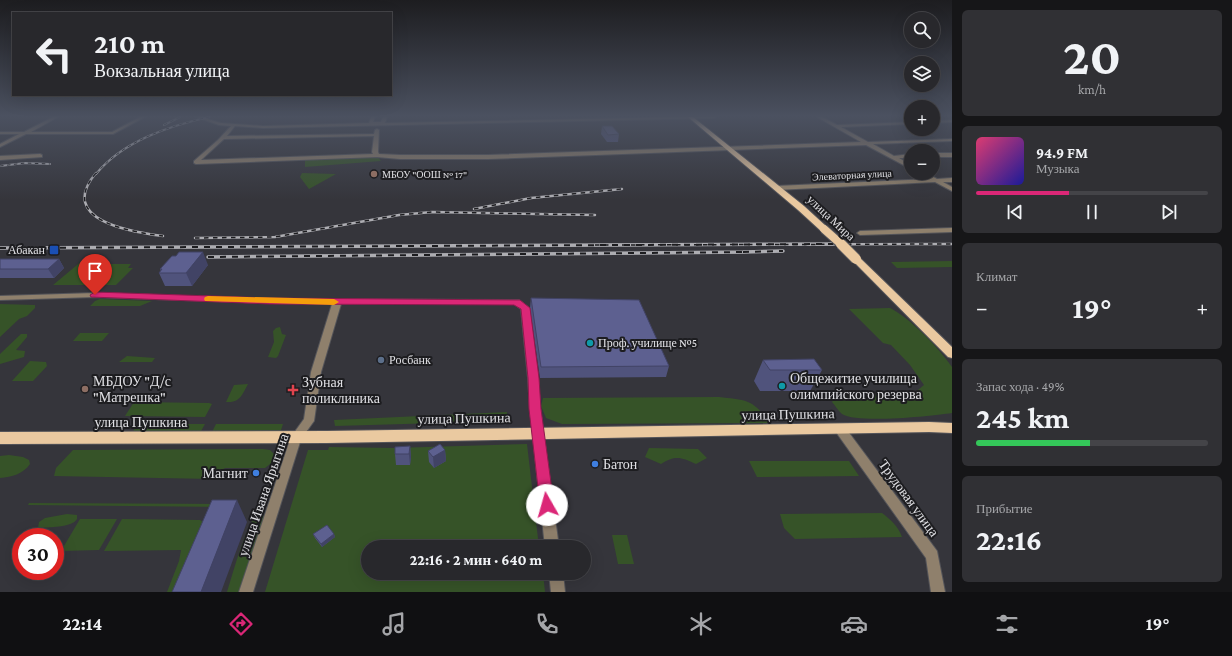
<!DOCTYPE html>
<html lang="ru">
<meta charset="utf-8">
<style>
body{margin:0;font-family:"Crimson Pro",serif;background:#303034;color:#f1f3f6;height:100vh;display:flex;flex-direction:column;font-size:15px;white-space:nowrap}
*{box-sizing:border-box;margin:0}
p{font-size:13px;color:#a5a6a9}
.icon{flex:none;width:22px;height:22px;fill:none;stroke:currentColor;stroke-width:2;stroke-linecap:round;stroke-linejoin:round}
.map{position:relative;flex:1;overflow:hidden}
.panel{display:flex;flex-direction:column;gap:10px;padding:10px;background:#161618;width:280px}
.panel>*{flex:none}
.top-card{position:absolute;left:12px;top:12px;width:380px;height:84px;border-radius:0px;box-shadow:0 4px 16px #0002,0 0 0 1px #444448;background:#28282c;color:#f1f3f6;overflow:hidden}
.controls{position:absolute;left:904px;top:12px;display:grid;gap:8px}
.controls a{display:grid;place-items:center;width:36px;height:36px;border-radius:50%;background:#28282c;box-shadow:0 4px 16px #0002,0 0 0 1px #444448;font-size:20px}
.speed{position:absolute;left:12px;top:528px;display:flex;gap:8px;font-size:20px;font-weight:700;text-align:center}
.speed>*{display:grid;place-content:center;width:52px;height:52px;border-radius:50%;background:#28282c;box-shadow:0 4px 16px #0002,0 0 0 1px #444448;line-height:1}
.speed .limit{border:6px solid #d22;background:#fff;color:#111}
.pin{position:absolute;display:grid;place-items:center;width:34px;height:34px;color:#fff;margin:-41px -17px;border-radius:50% 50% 50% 0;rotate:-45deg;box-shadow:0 0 4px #0007}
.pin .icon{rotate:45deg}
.me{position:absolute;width:44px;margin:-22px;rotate:353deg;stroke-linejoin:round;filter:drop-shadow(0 0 3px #0008)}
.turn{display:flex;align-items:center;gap:14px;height:84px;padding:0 16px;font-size:18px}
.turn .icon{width:52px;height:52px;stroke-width:2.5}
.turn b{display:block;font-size:28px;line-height:34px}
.big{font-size:30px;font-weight:700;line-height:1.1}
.panel .tile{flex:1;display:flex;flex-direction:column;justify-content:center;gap:6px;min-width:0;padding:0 14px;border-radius:6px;background:#303034}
.panel .dial{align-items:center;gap:0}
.dial b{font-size:52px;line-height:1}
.song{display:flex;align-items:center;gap:12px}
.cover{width:48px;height:48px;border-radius:6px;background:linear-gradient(135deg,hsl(340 70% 55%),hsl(240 70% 35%))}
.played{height:4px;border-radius:2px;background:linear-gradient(90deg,#db2777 40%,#444448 40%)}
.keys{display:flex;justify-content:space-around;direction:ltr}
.heat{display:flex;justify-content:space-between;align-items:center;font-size:22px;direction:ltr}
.charge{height:6px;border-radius:3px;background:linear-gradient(90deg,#34c759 49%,#444448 0)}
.trip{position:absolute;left:361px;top:540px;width:230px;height:40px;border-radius:20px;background:#28282c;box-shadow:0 4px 16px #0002,0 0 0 1px #444448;font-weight:700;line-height:40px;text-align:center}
.dock{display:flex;height:64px;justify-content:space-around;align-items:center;background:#101012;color:#a5a6a9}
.dock .icon{width:28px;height:28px}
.dock .active{color:#db2777}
.dock b{font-size:18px;color:#f1f3f6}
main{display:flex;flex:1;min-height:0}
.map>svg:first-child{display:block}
.green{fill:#365328}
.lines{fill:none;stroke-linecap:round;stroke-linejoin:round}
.minor-casing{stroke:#545459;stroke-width:2}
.major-casing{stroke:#545459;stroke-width:2}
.minor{fill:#8f806c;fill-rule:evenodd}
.major{fill:#eac9a0;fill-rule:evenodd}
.rail-far2-casing{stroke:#adadb2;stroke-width:2}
.rail-far1-casing{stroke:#adadb2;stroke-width:2.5}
.rail-casing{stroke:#adadb2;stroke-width:3.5}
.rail-far2{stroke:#1d1d20;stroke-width:1;stroke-dasharray:3.5;stroke-linecap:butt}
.rail-far1{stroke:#1d1d20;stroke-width:1.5;stroke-dasharray:4.5;stroke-linecap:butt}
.rail{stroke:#1d1d20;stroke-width:2;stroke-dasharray:6;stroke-linecap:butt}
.major-bridge-far1-casing{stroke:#545459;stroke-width:10;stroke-linecap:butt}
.major-bridge-casing{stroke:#545459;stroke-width:12;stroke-linecap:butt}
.major-bridge-far1{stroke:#eac9a0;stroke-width:8}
.major-bridge{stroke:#eac9a0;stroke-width:10}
.wall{fill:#50537c}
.shaded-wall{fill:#414365}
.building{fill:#5d6090;stroke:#414365}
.route{fill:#db2777;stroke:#8e194d}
.slow{fill:#f59e0b}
.education-dot{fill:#8d6e63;stroke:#1d1d20;stroke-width:1.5}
.transit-dot{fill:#1a4fb4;stroke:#1d1d20;stroke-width:1.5}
.culture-dot{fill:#0f9aa8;stroke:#1d1d20;stroke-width:1.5}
.service-dot{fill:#5c6f8a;stroke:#1d1d20;stroke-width:1.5}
.health-dot{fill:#e0444e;stroke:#1d1d20;stroke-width:1.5}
.shop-dot{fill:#3f7fe0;stroke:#1d1d20;stroke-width:1.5}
.labels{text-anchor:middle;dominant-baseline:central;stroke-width:4;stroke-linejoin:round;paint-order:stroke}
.far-poi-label{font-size:10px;fill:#e0e0e4;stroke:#1d1d20;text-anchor:start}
.far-street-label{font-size:10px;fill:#e0e0e4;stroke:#1d1d20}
.street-label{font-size:12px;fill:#e0e0e4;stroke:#1d1d20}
.poi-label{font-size:12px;fill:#e0e0e4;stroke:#1d1d20;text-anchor:start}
.near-poi-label{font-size:14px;fill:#e0e0e4;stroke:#1d1d20;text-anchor:start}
.near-street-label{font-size:14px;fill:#e0e0e4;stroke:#1d1d20}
</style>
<main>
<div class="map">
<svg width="952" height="592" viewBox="0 0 952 592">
<rect width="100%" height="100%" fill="#35353b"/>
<path class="green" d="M378,157L381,161L305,167V160Z
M302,173L336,174L309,189L300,177Z
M83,260H102L98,264H131L128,268H133L116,285H53Z
M952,261V267L897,268L891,262Z
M100,299L152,301L140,306H90L95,301Z
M0,304L35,305V308L27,316L19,319L0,337Z
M890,308C909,317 940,349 952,367V413C931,416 858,424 842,414C838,411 835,405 832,402L836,396L913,394L924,385L910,365L891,345L883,343L849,309Z
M280,327L282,334L286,335L278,356L276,358L268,357L274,342L273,331L276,328Z
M80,333H109L102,341H73Z
M21,334H27V337L16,350L25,351L24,357L0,364V354Z
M127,356L155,358L152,362H119Z
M30,361L46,362L47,366L33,381H12Z
M248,384C242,395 240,403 226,402L234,385Z
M719,397C746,400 753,399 770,423L562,424L546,418L541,406L543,398Z
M134,402L209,403L212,404L205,417L125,416Z
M507,412L508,421L335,426L334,420Z
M138,424H205L200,433H132Z
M216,424H283L280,433L212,432Z
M527,444L539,547H368V573H543L545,592H265L308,450H328L329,447L394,448Z
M649,448L698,449L707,458L696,464C681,457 675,455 661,464L645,457Z
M263,449L270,450L275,455L274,461L265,468H225L220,471L213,479L54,476L56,468L73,450Z
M9,455L23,457L29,460L30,464C23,474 12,477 0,478V456Z
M749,461H849L859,476L757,477Z
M29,503L228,504V507L28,505Z
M259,513L264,516L263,523L240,592H227C232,577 247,519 259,513Z
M882,513C891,520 898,526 902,537L795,539L784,528L780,514Z
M67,514L77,515V519C72,528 48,527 38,528L39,522L45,518Z
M80,519H117L99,550L61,551Z
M122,519L200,520L206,524L186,592H167L179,561L181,550L104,551Z
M612,535H627L634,564H618Z"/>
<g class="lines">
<defs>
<path id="minor" d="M53,117H58L31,132H112L140,117H145L113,134H26L0,147V144L19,134H0V132H24Z
M196,117H201L221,123L263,126L369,123L371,117H375L373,122H381L383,117H387L385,123L671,117H716L714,118L263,128L235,126L227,136L374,134L375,130L377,129L379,130L378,152L379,154L400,155H488L861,142L817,117H822L837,125L911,122V124L841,127L868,142L952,139V141L873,144L894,156L911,154V158H899L911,165V169L866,145L488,159H400L377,157L196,164L194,163V161L218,140L231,126L219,125ZM374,136L372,152L373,154L201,160L224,139Z
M952,120V122L933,123V121Z
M933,153H952V157H933Z
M40,154L42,155V157L0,160V156Z
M919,173H926L937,179L952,178V182H943L952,187V191L935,182L776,190L773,188L776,186L930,179Z
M952,228V232L860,235L857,233L860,231Z
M95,293L270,299L519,300L529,308L538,378L540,409L559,547H545L530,409L528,378L521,309L514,304H341L321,372L314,421L301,439L253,592H239L291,437L304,419L311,372L332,304L270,303L95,297L0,300V296Z
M840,425L844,426L937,551L945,592H931L926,558L836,432L835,429L836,426Z
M549,573H563L565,592H551Z"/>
<path id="major" d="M688,117H693L804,206L827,227L828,229L827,231H821L798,210Z
M856,256L859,257L952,347V358L948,357L853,261L851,259L853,257Z
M929,422L952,423V433L929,432L327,443L0,444V432L327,431Z"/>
</defs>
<use href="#minor" class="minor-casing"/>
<use href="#major" class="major-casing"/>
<use href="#minor" class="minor"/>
<use href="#major" class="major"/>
<defs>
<path id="rail-far2" d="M164,125L180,117
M0,166L25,163L50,164
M96,174C123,141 169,126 209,117"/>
<path id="rail-far1" d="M96,173C56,220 131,232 163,236
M474,209L531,198L622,189
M195,238L275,237L399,215L432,212L595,215
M595,245L952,244"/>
<path id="rail" d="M0,248L833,244
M743,252L783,251
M208,257L748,252"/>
</defs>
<use href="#rail-far2" class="rail-far2-casing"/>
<use href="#rail-far1" class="rail-far1-casing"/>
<use href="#rail" class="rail-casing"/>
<use href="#rail-far2" class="rail-far2"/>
<use href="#rail-far1" class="rail-far1"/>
<use href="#rail" class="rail"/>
<defs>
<path id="major-bridge-far1" d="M824,229L842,245"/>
<path id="major-bridge" d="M841,244L856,259"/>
</defs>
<use href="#major-bridge-far1" class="major-bridge-far1-casing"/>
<use href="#major-bridge" class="major-bridge-casing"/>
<use href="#major-bridge-far1" class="major-bridge-far1"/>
<use href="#major-bridge" class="major-bridge"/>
</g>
<path class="wall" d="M602,126L619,134L618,142H607L601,134Z
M0,259H59L64,268L54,278H0Z
M208,265L192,286H165L159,273L161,271L160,269Z
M531,298L669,366L666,377L540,378L530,308Z
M763,360L822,370L810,391H760L754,381Z
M410,446L411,457L410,465H396L395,454Z
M445,450L446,461L434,468L429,462L428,451Z
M313,534H334L335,537L322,547L315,538Z"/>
<path class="shaded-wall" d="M203,252L208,265L192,286L186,273Z
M59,259L64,268L54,278L48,269Z
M410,446L411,457L410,465L409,454Z
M445,450L446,461L434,468L433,457Z
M237,500L247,522L221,592H201Z
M334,534L335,537L322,547L321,544Z"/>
<path class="building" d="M602,126H612L619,134L608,135Z
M179,252H203L186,273H159L162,269H160L172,256H176Z
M0,259H59L48,269H0Z
M531,298L639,300L669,366L541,367Z
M814,359L822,370H770L763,360Z
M440,444L445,450L433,457L428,451Z
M410,446L409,454H395V447Z
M212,500H237L201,592H172Z
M327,525L334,534L321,544L313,534Z"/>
<linearGradient id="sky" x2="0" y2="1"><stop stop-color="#1d1d20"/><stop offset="0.58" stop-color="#4b5160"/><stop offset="1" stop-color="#4b5160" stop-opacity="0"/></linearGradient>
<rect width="952" height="200" fill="url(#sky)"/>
<path class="route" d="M95,292L270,298L520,300L530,308L539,378L541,409L554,505L552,509L547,511L542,509L540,505L529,409L528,378L521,309L514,305L270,304L91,297L90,295Z"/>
<path class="slow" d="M208,296L334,299L339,302L334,305L205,301L204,299L205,297Z"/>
<g class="education-dot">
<circle cx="374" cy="174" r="4"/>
<circle cx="85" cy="389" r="4"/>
</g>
<rect class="transit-dot" x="49" y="245" width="10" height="10" rx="2"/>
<g class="culture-dot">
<circle cx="590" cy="343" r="4"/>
<circle cx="782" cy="386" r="4"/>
</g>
<circle class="service-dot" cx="381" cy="360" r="4"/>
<path class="health-dot" d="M291 384h4v4h4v4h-4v4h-4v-4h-4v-4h4z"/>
<g class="shop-dot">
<circle cx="595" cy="464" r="4"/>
<circle cx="256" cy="473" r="4"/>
</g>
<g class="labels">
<g class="far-poi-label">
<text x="382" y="174">МБОУ "ООШ № 17"</text>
</g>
<g class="far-street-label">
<text transform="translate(852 175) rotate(-3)">Элеваторная улица</text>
</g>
<g class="street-label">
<text transform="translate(831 218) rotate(43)">улица Мира</text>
</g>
<g class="poi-label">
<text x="45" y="250" text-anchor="end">Абакан</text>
<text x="598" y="343">Проф. училище №5</text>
<text x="389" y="360">Росбанк</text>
</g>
<g class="near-poi-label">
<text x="790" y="378">Общежитие училища<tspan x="790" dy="16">олимпийского резерва</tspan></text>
<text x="93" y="381">МБДОУ "Д/с<tspan x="93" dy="16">"Матрешка"</tspan></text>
<text x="302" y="382">Зубная<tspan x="302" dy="16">поликлиника</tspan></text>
<text x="603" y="464">Батон</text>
<text x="248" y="473" text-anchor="end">Магнит</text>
</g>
<g class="near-street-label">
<text transform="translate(788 414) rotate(-1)">улица Пушкина</text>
<text transform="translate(464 418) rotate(-1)">улица Пушкина</text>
<text x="141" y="422">улица Пушкина</text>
<text transform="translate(263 495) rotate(-71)">улица Ивана Ярыгина</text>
<text transform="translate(909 498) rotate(54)">Трудовая улица</text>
</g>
</g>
</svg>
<div class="controls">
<a><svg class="icon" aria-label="search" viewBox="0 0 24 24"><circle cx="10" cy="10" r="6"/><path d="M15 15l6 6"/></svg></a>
<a><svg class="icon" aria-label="layers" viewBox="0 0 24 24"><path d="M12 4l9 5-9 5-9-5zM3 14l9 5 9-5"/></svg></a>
<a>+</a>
<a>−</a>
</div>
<div class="speed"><div class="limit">30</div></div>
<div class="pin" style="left:95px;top:295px;background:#d93025"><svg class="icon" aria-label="arrive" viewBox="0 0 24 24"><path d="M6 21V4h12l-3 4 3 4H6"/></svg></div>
<svg class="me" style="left:547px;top:505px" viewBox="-20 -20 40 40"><circle r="19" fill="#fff"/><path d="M0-13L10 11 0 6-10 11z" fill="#db2777"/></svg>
<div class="trip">22:16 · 2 мин · 640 m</div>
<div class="top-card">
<div class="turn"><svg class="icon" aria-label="left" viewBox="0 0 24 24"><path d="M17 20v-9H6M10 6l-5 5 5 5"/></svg><div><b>210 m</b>Вокзальная улица</div></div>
</div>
</div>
<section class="panel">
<div class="tile dial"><b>20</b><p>km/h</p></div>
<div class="tile">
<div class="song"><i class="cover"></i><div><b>94.9 FM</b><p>Музыка</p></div></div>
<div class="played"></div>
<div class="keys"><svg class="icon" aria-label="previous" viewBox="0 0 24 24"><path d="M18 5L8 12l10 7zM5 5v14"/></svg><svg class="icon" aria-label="pause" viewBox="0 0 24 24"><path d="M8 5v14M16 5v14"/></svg><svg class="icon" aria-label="next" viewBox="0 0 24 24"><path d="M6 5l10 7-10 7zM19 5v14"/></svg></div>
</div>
<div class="tile"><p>Климат</p>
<div class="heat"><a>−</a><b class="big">19°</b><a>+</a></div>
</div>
<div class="tile"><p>Запас хода · 49%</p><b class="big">245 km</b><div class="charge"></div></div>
<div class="tile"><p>Прибытие</p><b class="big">22:16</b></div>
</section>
</main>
<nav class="dock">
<b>22:14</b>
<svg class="icon active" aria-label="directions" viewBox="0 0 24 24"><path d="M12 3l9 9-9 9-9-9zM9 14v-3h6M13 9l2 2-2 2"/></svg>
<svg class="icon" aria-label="music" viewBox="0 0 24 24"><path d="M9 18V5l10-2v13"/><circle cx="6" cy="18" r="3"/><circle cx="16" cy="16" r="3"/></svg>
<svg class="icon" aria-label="phone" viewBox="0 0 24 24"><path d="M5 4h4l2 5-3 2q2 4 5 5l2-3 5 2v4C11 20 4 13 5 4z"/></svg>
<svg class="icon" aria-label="climate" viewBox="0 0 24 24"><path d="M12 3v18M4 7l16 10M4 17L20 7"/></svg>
<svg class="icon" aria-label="car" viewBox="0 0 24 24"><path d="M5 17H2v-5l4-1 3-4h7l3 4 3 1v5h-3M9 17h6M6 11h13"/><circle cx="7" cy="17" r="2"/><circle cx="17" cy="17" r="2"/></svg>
<svg class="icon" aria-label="filters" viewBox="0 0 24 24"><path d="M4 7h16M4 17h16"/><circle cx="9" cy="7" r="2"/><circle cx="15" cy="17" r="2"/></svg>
<b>19°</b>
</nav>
